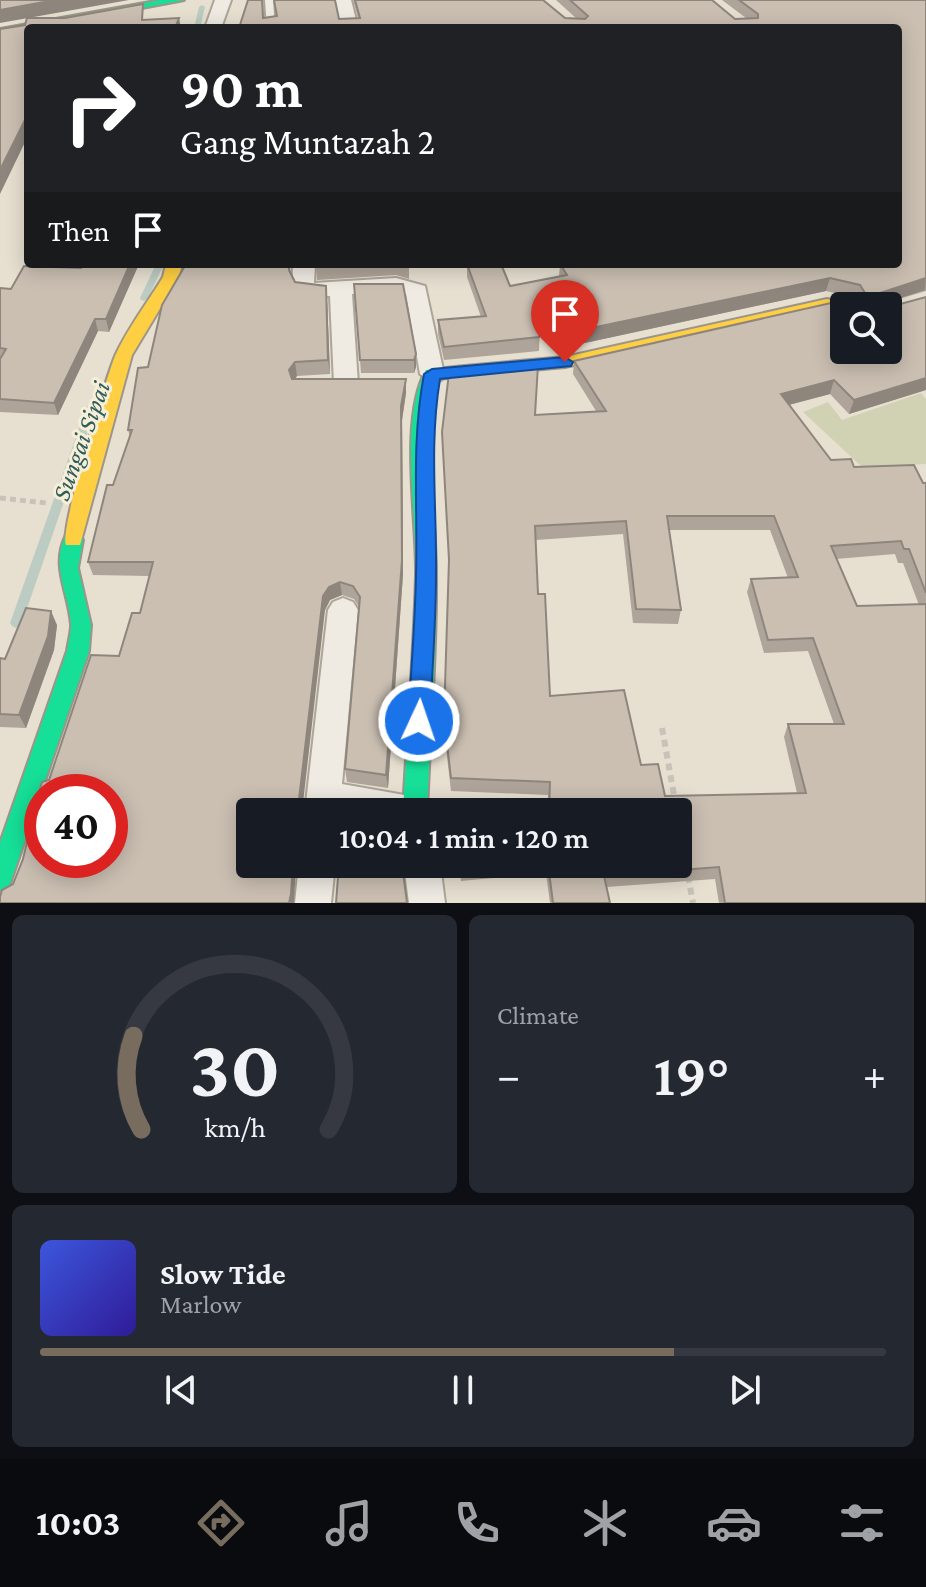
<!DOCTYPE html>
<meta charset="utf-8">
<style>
body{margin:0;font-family:"Crimson Pro",serif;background:#242831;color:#f1f3f6;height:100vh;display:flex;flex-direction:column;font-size:30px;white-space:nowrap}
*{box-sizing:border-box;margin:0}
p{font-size:26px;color:#9ea1a6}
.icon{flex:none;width:44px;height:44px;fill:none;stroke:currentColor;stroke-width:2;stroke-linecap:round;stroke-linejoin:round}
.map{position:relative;height:903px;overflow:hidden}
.details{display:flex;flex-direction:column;gap:12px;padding:12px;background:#0d0f14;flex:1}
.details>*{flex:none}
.top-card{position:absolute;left:24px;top:24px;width:878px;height:244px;border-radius:8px;box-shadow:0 4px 20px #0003;background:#202124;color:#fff;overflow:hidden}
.controls{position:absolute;left:830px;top:292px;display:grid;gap:16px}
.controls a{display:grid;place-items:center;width:72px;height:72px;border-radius:8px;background:#171b24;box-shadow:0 4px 20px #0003;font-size:40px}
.speed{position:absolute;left:24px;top:774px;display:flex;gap:16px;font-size:40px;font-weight:700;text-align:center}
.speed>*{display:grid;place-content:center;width:104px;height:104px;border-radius:50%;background:#171b24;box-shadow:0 4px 20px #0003;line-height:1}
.speed .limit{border:12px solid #d22;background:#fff;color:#111}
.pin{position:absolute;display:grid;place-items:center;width:68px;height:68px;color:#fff;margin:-82px -34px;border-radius:50% 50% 50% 0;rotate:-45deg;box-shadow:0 0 8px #0007}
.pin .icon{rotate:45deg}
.me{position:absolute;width:88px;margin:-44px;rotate:3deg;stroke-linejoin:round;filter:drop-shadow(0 0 6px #0008)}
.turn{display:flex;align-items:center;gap:28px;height:168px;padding:0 24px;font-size:36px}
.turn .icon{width:104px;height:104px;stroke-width:2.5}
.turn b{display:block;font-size:56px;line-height:68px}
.then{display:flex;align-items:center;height:76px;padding:0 24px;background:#0003;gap:16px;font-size:30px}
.big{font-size:60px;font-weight:600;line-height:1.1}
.details .tile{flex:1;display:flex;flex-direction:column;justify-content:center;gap:12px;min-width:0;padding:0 28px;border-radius:12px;background:#242831}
.details .dial{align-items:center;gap:0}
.dial svg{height:208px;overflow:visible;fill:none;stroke:#363941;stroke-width:7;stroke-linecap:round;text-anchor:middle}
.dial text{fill:#f1f3f6;stroke:none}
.song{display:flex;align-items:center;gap:24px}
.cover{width:96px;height:96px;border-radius:12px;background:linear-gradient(135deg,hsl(230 70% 55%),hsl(250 70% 35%))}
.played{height:8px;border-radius:4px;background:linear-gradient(90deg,#786c5e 75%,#363941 75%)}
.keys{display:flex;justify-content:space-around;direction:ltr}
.heat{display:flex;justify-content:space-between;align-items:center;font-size:44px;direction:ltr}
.details .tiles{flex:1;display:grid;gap:12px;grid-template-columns:1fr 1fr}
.tile:last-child{grid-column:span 2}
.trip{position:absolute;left:236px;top:798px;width:456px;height:80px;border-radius:8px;background:#171b24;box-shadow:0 4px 20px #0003;font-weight:600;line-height:80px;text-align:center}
.tab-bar{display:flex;height:128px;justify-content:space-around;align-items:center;background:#090b0e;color:#9ea1a6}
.tab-bar .icon{width:56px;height:56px}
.tab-bar .selected{color:#786c5e}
.tab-bar b{font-size:36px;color:#f1f3f6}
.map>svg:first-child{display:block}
.cemetery{fill:#d1d1b3}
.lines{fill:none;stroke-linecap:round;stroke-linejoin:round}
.stream{fill:#bcccc2;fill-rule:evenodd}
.lane-casing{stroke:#ada599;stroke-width:4}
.street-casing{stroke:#ada599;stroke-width:4}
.fast-casing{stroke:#9c958a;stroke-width:4}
.slow-casing{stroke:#9c958a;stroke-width:4}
.path-far1{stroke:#c8c2b9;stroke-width:5;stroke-dasharray:6 4;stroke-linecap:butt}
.path{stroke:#c8c2b9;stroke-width:6;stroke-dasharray:7 5;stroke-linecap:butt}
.lane{fill:#efebe3;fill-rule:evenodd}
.street{fill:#efebe3;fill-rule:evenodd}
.fast{fill:#16e098;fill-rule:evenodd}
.slow{fill:#ffcf43;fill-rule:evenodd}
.wall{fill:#afa499;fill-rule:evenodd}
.shaded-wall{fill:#8e867d}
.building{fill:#cbbfb2;stroke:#8e867d;stroke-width:2;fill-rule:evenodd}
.route{fill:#1a73e8;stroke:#114b97;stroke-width:2}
.labels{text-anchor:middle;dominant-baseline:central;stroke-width:6;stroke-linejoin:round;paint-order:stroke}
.water-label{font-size:26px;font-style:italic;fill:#2f5d5a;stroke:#f7eed8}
</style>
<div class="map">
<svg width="926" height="903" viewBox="0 0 926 903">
<rect width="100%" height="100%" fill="#e7e0d1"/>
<path class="cemetery" d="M921,393L926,399V464L862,467L803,412L828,402L842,420Z"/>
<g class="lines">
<path class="stream" d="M202,5L205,7L200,28H194L199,7Z
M156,264H164L148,298L144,301L141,300L140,298Z
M92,403L97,406L22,623L20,626L16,628L12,626L10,623L87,406Z"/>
<defs>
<path id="lane" d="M265,0H273L275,28H267Z"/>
<path id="street" d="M215,0H231L221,28H205Z
M335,0H351L358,28H342Z
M293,264H315L314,283L396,278L425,286L444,374L441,380L432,382L420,374L406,294L396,291L352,294L358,384L355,390H337L334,384L330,296C299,299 291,296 293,264Z
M343,598L353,602L358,610L342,784L427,799L431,812H305L328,610L333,602Z
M299,864H335L331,903H295Z
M404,864H440L445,903H409Z"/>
<path id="fast" d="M161,0H184L0,35V29Z
M465,366L471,367L473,371L471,375L439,379C421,442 436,509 436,574C437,653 430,733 427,812H403C407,733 414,654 416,575C417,519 399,419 426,370Z
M73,533L80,535L83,540L78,568L91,625L89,651L12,878L9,887L0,890V843L67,651C68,643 71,633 71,625C69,593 50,566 66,535Z"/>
<path id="slow" d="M166,264H182L179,277L132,355L80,545H66C59,531 106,379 115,356C127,329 148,302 163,277Z
M827,299L851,306H844V313L827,309L565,367L465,376L457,371L465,366L565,357Z"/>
</defs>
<use href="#lane" class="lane-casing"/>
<use href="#street" class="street-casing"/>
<use href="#fast" class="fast-casing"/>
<use href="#slow" class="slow-casing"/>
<path class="path-far1" d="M0,498L47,503"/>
<path class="path" d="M662,728L677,812
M688,876L693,903"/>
<use href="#lane" class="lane"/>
<use href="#street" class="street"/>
<use href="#fast" class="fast"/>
<use href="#slow" class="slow"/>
</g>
<path class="wall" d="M248,0H263L264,18H358L353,0H543L565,18L577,19L556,0H712L735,19L746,18L722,0H926V291L892,301L893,306L926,297V390L849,414L830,394L789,405L831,460L854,467L926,483V903H719L715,879L607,887L610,903H550L546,873L461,881L459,864H678V812H548V795L451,791L444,731V718L535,415L596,411L573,374L574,361L844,350L888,306H848L851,297L826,291L557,349L540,322L539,351L444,360L438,334V320L481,317L467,277V264L510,286L559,276L560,264H898V28H239ZM669,530H770L788,578L751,579L747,592L764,653L808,651L834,724H788L784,737L797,793L665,796L641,765L550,696L538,594L536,540L623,534L633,623L678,624L681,610ZM895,554L898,563H903L919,605L857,606L836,559Z
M83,264H139L109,332L98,331L58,415L0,412V288L11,289L81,268Z
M290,264V273L295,282L326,286L327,299L330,374L297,376L295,379L406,393L402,420L403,574L388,788L347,782L345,769L359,607L354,599L342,595L330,600L325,610L250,812L13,884L23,859L49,780L119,656L140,613L149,576L93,575L88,562L130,437L128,430L148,367Z
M316,264H430L409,266V279L396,275L317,280Z
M354,284L416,354V367L414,373H361Z
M57,625L54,650L26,728L0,727V658L5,659Z"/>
<path class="shaded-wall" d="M55,0H129L0,23V10Z
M179,18L181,28H175Z
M28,114V136L0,194V170Z
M130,264H139L109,332L106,319Z
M830,278L826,291L557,349L558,335Z
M926,278L925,290L876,306L880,293Z
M326,286L327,299L330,374L328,360Z
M95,319L98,331L58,415L54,403Z
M416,354V367L414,373V360Z
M295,362L297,376L291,384L289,370Z
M926,378V390L849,414L854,400Z
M406,379V393L402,420L403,574L388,788L386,775L401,406Z
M834,380L830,394L777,408L781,394Z
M340,582L342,595L330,600L325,610L302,812L299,799L323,596L329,587Z
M51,611L57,625L54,650L26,728L19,715Z
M293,864H296L294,903H289Z"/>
<path class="building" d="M0,0H55L0,10Z
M248,0H262L263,18L277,16L274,0H335L339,19L360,18L355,0H543L565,18L585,19L588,16L570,0H712L735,19L758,18V14L739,0H926V278L880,293L890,295L893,306L926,297V378L854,400L834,380L781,394L831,460L851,459L854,467L914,465L923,483H926V593L909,549H904L901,541L831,546L857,606L926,604V903H725L719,867L604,876L610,903H553L548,864H678V812H549L550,782L451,778L444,718L449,560L442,432L449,373L538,365L535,415L606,411L574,361L831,303L846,306H844V350H888V306H850L851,295L865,293L860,285L830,278L558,335L541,308L539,337L444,347L438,320L486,316L467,264H501L510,286L567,275L560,264H898V28H239ZM667,516H774L798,577L751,579L768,640L813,638L844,724H788L806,793L665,796L658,764L641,765L624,690L550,696L545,594H538L535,526L626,521L636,609L681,610Z
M143,4L142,20L179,18L175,28H28V114L0,170V29L25,25L27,18H65Z
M83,264H130L106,319H95L54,403L0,399V359L6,349L0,348V288L11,289L24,266L81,268Z
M186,264H289V270L295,282L326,286L328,360L295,362L289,370L292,379H406L401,406L402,560L386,775L345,769L360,597L353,586L340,582L329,587L323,596L299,799L309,803L307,812H250V864H293L291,894L289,903H0V897L2,890L13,884L23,859L38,796L42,782L49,780L91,655L119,656L132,613H140L153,562H88L107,485H113L132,430H128L138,368L148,367L162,305ZM42,792H110V860H42Z
M316,264H355L316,266Z
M354,284H403L416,354L414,360H360Z
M26,608L51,611L48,636L19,715L0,714V658L5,659Z
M339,864H402L407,903H336Z
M460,864H517L461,869Z"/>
<path class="route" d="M565,357L573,362L571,366L440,379C429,445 437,508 436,574C436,623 432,672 430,721L427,728L419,731L411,728L408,721C411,673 415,624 416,575C418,506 411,444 424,374L432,369Z"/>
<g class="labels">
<g class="water-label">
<text transform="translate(81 441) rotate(-70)">Sungai Sipai</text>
</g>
</g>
</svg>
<div class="controls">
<a><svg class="icon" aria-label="search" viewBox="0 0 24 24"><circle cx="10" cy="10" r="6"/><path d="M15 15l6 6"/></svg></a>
</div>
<div class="speed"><div class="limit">40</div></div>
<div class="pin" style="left:565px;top:362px;background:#d93025"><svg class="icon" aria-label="arrive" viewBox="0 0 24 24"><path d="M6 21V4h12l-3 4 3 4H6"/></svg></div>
<svg class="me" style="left:419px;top:721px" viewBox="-20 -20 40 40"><circle r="17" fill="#1a73e8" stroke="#fff" stroke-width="3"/><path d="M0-11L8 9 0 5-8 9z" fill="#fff"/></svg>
<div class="trip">10:04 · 1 min · 120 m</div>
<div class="top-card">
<div class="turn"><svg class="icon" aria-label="right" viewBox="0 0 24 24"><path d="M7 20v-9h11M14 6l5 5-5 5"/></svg><div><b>90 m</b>Gang Muntazah 2</div></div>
<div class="then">Then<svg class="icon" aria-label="arrive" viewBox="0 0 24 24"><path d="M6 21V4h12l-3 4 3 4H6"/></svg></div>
</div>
</div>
<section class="details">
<div class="tiles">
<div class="tile dial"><svg viewBox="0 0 100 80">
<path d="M14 69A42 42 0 1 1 86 69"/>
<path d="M14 69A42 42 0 0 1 11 33" stroke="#786c5e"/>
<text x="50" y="56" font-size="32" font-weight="700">30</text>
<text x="50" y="72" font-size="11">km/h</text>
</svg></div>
<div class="tile"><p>Climate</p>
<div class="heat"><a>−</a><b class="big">19°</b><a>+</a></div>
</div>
<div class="tile">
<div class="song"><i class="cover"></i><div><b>Slow Tide</b><p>Marlow</p></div></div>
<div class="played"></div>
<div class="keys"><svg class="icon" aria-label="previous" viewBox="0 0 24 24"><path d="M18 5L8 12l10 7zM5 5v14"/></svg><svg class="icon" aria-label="pause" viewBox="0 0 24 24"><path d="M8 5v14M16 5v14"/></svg><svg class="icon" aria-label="next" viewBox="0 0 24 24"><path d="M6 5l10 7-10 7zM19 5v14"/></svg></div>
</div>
</div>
</section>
<nav class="tab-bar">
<b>10:03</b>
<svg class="icon selected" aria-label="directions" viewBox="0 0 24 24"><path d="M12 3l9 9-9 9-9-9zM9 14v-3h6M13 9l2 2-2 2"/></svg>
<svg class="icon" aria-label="music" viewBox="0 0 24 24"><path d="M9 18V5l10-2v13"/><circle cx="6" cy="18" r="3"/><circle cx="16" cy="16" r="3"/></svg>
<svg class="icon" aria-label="phone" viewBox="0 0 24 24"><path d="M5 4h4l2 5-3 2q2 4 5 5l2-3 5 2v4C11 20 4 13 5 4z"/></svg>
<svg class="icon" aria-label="climate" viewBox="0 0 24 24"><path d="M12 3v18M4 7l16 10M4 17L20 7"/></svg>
<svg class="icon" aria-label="car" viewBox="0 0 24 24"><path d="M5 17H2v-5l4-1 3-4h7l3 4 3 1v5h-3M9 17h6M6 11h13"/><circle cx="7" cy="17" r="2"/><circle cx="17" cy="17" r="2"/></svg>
<svg class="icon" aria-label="filters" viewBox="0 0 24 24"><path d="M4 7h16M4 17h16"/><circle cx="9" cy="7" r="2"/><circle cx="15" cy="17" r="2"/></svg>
</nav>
